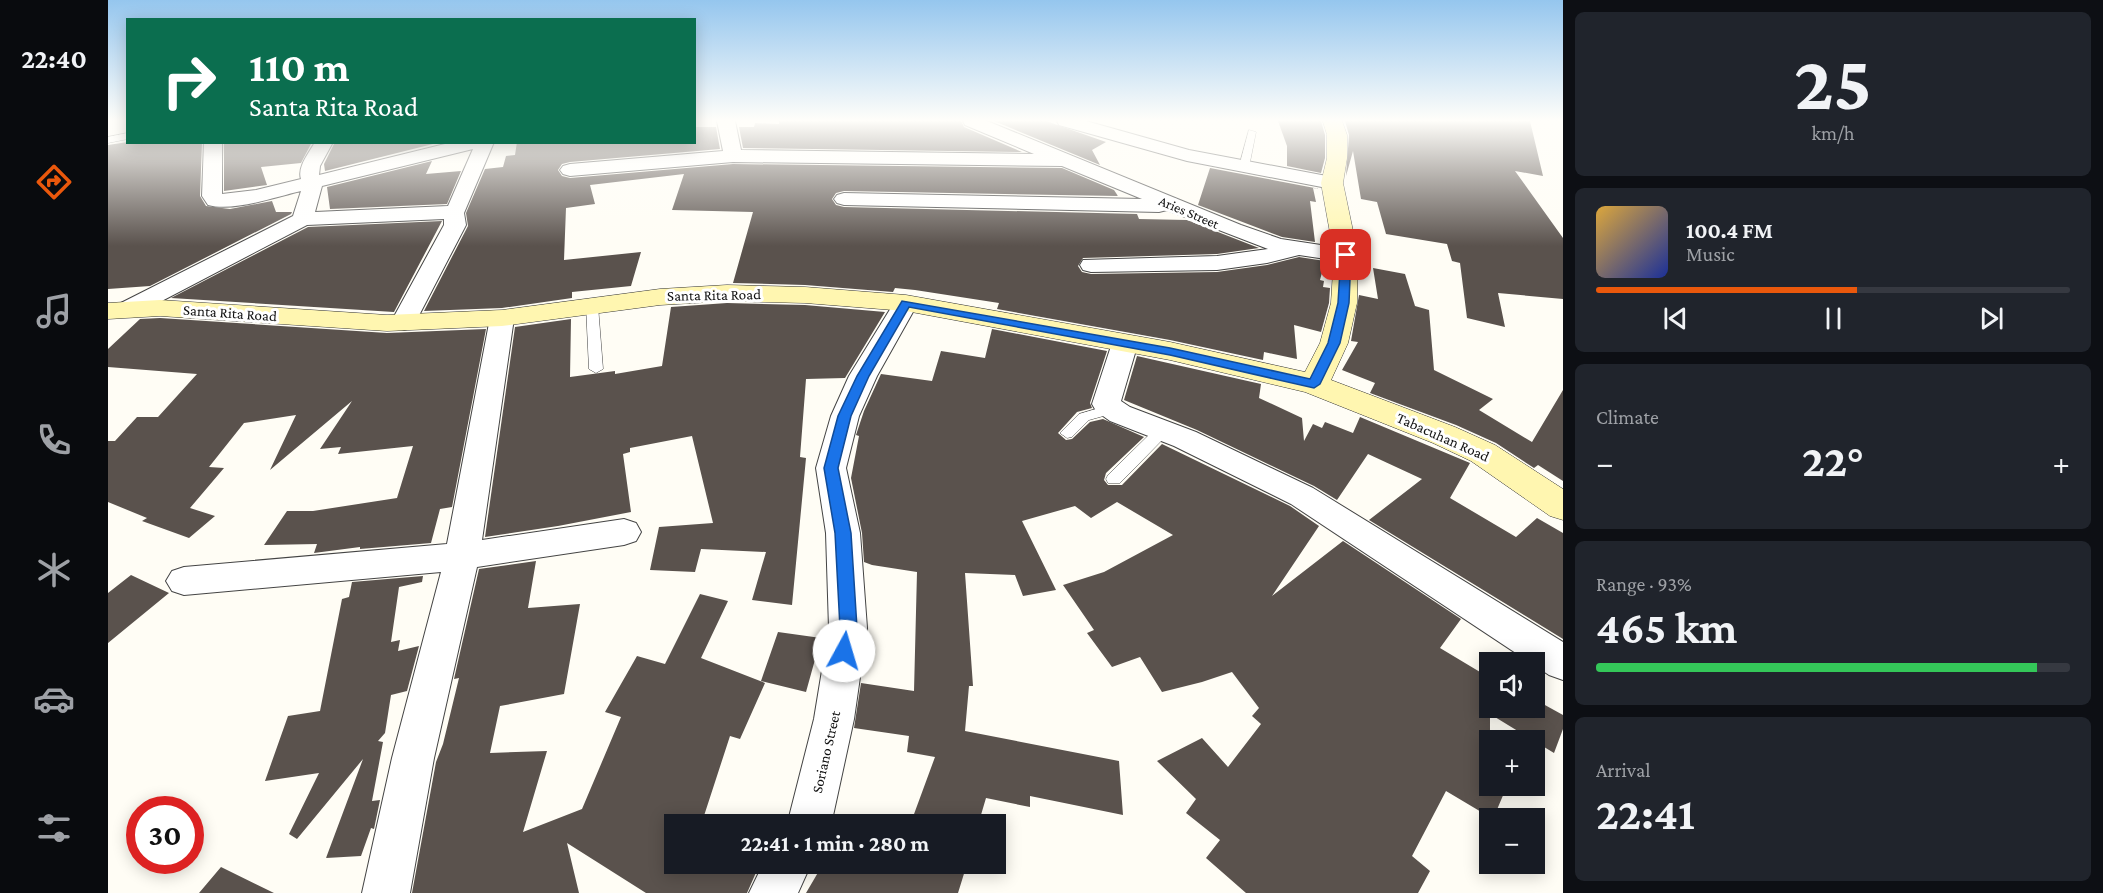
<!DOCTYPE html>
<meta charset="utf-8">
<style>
body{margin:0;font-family:"Crimson Pro",serif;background:#20242c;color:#f1f3f6;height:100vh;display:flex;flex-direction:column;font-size:22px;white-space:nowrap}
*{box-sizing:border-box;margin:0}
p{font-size:20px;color:#9ea1a6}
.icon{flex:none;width:33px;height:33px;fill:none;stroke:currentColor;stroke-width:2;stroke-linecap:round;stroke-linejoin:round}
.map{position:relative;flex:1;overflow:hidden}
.panel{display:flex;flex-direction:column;gap:12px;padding:12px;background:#0d0f14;width:540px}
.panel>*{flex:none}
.guide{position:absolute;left:18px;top:18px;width:570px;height:126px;border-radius:0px;box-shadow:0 3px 15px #0003;background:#0b6e4f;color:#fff;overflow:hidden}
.tools{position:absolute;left:1371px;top:652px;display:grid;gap:12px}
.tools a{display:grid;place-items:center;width:66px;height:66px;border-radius:0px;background:#171b24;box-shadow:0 3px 15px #0003;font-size:30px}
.speed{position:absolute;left:18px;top:796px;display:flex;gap:12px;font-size:30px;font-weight:700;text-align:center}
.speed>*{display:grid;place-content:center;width:78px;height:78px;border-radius:50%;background:#171b24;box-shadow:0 3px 15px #0003;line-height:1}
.speed .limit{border:9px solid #d22;background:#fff;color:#111}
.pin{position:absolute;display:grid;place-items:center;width:51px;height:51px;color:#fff;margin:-26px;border-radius:12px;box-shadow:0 3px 9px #0006}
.me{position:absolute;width:66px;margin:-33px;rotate:6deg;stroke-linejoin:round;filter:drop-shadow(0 0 4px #0008)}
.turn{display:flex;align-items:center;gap:21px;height:126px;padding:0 24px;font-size:27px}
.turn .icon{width:78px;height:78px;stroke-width:2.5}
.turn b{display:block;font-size:42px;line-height:51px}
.big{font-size:45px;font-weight:700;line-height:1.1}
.panel .tile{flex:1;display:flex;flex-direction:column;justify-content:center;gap:9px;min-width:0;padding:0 21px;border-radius:9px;background:#20242c}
.panel .dial{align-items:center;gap:0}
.dial b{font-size:78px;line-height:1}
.song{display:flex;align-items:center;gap:18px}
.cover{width:72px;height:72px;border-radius:9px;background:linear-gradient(135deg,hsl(40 70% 55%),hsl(230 70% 35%))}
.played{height:6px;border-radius:3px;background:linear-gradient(90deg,#ea580c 55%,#363941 55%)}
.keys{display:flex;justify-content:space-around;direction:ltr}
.heat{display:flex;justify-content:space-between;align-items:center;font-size:33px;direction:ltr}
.charge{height:9px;border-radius:4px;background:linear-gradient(90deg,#34c759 93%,#363941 0)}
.trip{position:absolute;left:556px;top:814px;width:342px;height:60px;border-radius:0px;background:#171b24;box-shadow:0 3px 15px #0003;font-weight:700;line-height:60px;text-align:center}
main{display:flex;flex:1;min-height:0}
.dock{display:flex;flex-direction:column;width:108px;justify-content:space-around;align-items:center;background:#090b0e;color:#9ea1a6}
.dock .icon{width:42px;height:42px}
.dock .current{color:#ea580c}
.dock b{font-size:27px;color:#f1f3f6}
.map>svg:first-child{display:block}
.building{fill:#5a524d}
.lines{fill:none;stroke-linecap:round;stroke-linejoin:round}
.service-casing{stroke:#444;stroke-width:1}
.minor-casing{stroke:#444;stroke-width:2}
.secondary-casing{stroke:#333;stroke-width:1}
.service{fill:#fff;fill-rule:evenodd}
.minor{fill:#fff;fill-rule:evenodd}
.secondary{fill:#fff6b0;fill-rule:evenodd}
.route{fill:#1a73e8;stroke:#114b97;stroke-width:1.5}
.labels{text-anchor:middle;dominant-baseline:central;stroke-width:6;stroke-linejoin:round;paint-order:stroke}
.far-street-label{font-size:14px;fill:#111;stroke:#fff}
.street-label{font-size:15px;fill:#111;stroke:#fff}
</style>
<main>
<nav class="dock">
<b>22:40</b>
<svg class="icon current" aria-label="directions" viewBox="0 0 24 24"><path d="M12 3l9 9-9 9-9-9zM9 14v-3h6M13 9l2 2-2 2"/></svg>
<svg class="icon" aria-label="music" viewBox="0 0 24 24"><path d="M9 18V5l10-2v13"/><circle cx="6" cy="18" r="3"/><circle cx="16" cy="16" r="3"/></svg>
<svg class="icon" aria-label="phone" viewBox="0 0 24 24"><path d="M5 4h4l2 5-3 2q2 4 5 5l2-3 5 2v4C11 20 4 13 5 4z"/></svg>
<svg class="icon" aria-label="climate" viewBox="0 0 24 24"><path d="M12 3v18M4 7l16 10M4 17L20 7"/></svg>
<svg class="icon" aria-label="car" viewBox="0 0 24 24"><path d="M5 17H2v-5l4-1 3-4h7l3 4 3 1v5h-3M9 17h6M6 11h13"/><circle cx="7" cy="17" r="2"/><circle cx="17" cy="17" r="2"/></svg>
<svg class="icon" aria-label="filters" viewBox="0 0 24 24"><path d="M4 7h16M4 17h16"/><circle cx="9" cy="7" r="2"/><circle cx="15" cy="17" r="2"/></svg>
</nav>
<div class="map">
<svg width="1455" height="893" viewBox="0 0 1455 893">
<rect width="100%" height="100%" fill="#fffdf5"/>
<path class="building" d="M671,121H853L856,127L914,152L635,148L631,127H646L647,123L671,124Z
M886,121H938L998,142L984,150L992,165Z
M1170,121H1213L1217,135V158L1213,173L1179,166V146Z
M1237,121H1422L1435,176L1407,171L1455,238V299L1390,293L1397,327L1359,318L1352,263L1344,261L1339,244L1278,234L1269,202L1253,199L1245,151L1238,176L1241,135Z
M586,127H608L612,149L462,162L454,164L450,170L454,176L462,178L625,164L954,168L1006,190L1010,196L736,191L728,193L724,199L728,205L736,207L1029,214L1031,219L1079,220L1151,248L1109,254L975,258L970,266L974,272L983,274L1109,272L1159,265L1191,257L1217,261L1212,280L1216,281L1215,287L1222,288L1221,303L1213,332L1186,325L1189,359L1156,352L1155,360L1062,340L889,309L891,303L807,290L787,288L785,292L697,285L625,283L645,212L564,210L576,174L482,185L487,204L458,208L456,260L533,252L523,286L464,292V298L394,308L316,311L360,226L358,213L377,169L395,167L398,156L407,155L409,142H586Z
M20,142H94L92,196L98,206L122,209L164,201L168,212H184L183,214L42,286L0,289V145Z
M116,142H204L193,163L153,167L159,185L116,191Z
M227,142H333L217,171L216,164Z
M324,161L318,174L353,171L339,204L222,209L219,187Z
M1102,168L1212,189L1205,188L1208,202L1202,201L1207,242L1174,237L1090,205Z
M334,221L286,312L63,298L200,227Z
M1265,268L1297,274L1307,306L1321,310L1326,370L1385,399L1371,410L1424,442L1455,390V481L1430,465L1426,468L1388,443L1348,425L1262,393L1267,383L1234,370L1250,342L1243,341L1251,295L1270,299Z
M619,303L697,305L777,312L737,378L698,379L692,457L698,458L684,605L644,600L658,552L593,549L587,572L542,570L551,527L605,523L584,436L522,448V452L515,454L523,512L450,526L377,537L407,327L463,319L462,377L507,371V374L554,366L563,307Z
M52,318L279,333L378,329L344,507L332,509L323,543L252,549V547L206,553L209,544L156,545L179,511H205L289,498L305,446L230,454L233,447L212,449L244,401L162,470L188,415L136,423L101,467L116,468L82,508L107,516L81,538L34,521L39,518L0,502V441H7L29,417H50L89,374L0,367V349L32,319Z
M884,329L999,351L982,403L984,408L969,412L950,433L958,440L964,439L982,422L995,419L1036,437L998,473L996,480L1000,485H1014L1054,444L1182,506L1211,526L1164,596L1235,541L1353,619L1332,648L1382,678V708H1426V699L1455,715V729L1446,753L1382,714V786H1399L1385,819L1338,791L1304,856L1322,871L1310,893H1138L1098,858L1112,840L1078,813L1088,799L1049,761L1094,738L1120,767L1153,724L1144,716L1151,708L1124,672L1094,682L1054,692L1032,657L1004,667L979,633L986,630L955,585L996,572L1065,535L1009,502L983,518L967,506L914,521L948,590L915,596L907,575L857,573L865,686H861L857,731L1011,761L1015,815L922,796V807L878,798L870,825H802L827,757L799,752L801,736L746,728L753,683L806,691L809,572L764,565L756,562L754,533L743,478L751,436L748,435L756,411L773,374L824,381L833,351L877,358Z
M1029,356L1153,384L1151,398L1194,418L1196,441L1205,424L1214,428L1217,422L1245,433L1252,417L1362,463L1342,498L1408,537L1429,518L1455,533V639L1261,520L1314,479L1260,454L1229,500L1206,486L1089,430L1016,400Z
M428,561L420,608L472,604L456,694L392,706L382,753L439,751L415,832L474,809L513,717L497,712L529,656L557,664L592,594L620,601L593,658L657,683L632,739L622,736L593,825H567V864H632L650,868L639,893H538L459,843L471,893H304L328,762L335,744L351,678L346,679L371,569Z
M23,575L61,593L0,643V593Z
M315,576L314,582L291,587L283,642L292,640L290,651L311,646L299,691L283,695L277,733L270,741L275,742L264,801L272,800L266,829L263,828L253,856L218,858L255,759L189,839L181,834L211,773L157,781L180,716L212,711L234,599L241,597L244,582Z
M670,632L713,638L698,692L653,681Z
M715,864H859L850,893H698Z
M113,867L166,893H91Z"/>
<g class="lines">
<defs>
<path id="service" d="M1141,130L1148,132L1141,167L1136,170L1131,167Z
M20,133V139L0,143V137Z
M484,302L490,306L495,369L488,373L481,369L478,306Z
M1005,404L1012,409L1010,412L981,420L964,437L959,438L952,433L971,414Z
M1054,426L1061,431L1059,435L1012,483H1000L998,479L1000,475L1049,427Z"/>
<path id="minor" d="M609,121H627L633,150L926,154L857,125L855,121H879L1133,225L1173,239L1246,250L1249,255L1246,260L1238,262L1191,255L1159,263L1109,270L983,272L975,270L972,265L975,260L1109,256L1160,249L1059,210L1051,212L736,205L729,203L726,199L729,195L736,193L1034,199L954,166L625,162L462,176L455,174L452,170L455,166L462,164L615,151Z
M949,121H978L1081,150L1224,177L1231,179L1234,183L1231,187L1224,189L1079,161L951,125Z
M96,142H114V194L148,190L193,179C189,167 201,153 207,142H225L212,166L211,175L345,142H386L356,213L358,225L305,327L296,330L287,327L283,322L336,225V219L199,225L27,315L18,317L9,315L6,310L9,305L185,216L193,191C167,197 125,212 100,205L94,196ZM365,149L340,206L207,212L214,186Z
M798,296L807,298L810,303L769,376L751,416L738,468L752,533L759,628L746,719L723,825H679L706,719L721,628L718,533L708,468L723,416L741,376L789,298Z
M394,311L403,313L406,318L374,540L516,519L528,523L533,532L528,541L516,545L369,567L326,758L302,893H254L284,758L333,572L76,595L64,591L58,581L64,571L76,567L339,544L382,318L385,313Z
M1017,335L1026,337L1030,343L1013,401L1022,407L1088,432L1205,488L1455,642V680L1441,675L1426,665V663H1423L1183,504L1066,446L1002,421L988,411L984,404L1004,343L1008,337Z
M655,864H703L690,893H641Z"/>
<path id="secondary" d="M1215,121H1234L1239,135V158L1235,183L1250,255L1249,303L1240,343L1223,380L1347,427L1387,445L1455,489V520L1442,516L1363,461L1325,443L1197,392L1062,360L798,311L697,303L619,301L552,305L394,326L279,331L52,316L0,319V303L52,300L279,315L394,310L552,289L619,285L697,287L798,295L1062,342L1197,372L1212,343L1223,303L1226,255L1213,183L1219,158V135Z"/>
</defs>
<use href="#service" class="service-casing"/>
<use href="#minor" class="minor-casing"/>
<use href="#secondary" class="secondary-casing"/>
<use href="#service" class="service"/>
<use href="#minor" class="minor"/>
<use href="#secondary" class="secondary"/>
</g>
<linearGradient id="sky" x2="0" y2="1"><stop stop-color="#95c6ee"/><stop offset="0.49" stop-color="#fffefa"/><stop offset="1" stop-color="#fffefa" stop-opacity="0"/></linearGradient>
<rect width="1455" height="246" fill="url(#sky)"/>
<path class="route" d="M1238,252L1243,255L1241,303L1232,343L1212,384L1206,388L1062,355L801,307L761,376L743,416L730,468L743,533L749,628L743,656L736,658L730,656L728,651L732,628L727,533L716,468L730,416L749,376L794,301L1062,348L1202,379L1220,343L1230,303L1233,255Z"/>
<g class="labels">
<g class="far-street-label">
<text transform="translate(1081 212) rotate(23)">Aries Street</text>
</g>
<g class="street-label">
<text transform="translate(606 295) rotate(-1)">Santa Rita Road</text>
<text transform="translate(122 313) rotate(4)">Santa Rita Road</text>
<text transform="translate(1335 437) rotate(24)">Tabacuhan Road</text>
<text transform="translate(718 752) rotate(-77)">Soriano Street</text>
</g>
</g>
</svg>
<div class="tools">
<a><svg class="icon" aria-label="sound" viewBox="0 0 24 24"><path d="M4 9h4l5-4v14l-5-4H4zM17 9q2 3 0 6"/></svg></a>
<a>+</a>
<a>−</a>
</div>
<div class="speed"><div class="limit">30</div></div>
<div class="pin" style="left:1238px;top:255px;background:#d93025"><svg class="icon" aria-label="arrive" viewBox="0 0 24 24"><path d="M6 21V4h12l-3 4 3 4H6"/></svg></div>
<svg class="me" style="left:736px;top:651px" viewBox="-20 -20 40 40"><circle r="19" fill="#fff"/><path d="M0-13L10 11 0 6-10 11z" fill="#1a73e8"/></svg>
<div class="trip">22:41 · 1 min · 280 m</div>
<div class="guide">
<div class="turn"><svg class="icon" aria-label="right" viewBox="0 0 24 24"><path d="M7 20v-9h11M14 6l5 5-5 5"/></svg><div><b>110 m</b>Santa Rita Road</div></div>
</div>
</div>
<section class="panel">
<div class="tile dial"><b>25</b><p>km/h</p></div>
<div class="tile">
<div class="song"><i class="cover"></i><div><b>100.4 FM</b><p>Music</p></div></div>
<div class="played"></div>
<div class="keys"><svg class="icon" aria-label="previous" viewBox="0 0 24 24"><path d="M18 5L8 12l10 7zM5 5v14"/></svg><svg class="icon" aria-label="pause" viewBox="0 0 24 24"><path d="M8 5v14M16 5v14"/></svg><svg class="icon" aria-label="next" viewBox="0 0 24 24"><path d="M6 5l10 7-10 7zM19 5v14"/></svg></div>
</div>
<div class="tile"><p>Climate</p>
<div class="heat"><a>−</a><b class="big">22°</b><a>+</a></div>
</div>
<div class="tile"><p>Range · 93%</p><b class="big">465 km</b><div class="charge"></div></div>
<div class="tile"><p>Arrival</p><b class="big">22:41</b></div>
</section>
</main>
